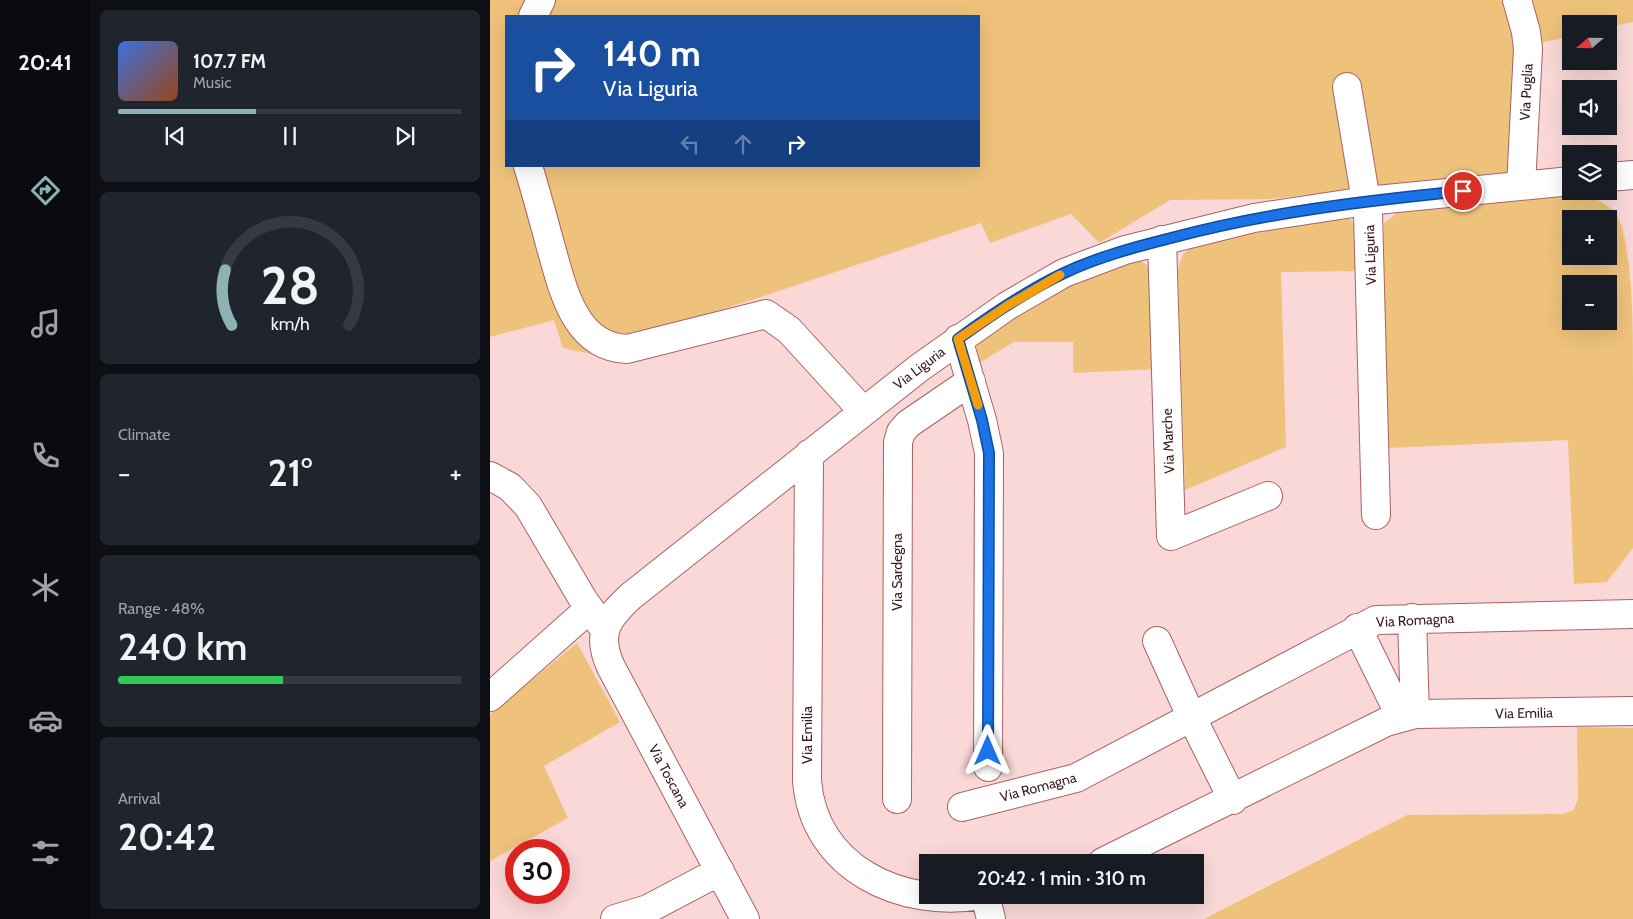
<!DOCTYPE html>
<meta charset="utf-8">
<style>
body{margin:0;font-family:Cabin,sans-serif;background:#20242c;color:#f1f3f6;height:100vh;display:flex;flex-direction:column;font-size:19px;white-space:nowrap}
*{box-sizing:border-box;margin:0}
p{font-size:16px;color:#9ea1a6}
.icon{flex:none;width:28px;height:28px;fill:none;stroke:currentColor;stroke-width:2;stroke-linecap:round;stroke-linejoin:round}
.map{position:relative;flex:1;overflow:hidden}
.sheet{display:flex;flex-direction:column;gap:10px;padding:10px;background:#0d0f14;width:400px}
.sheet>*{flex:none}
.guide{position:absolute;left:15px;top:15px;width:475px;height:152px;border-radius:0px;box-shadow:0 5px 20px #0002;background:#1a4fa0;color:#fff;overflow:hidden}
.needle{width:32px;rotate:250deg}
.buttons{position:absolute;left:1072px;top:15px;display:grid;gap:10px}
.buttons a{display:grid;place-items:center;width:55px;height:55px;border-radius:0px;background:#171b24;box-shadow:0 5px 20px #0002;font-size:25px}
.speed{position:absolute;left:15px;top:839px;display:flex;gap:10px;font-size:25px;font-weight:700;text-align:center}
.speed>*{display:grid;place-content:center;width:65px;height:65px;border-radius:50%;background:#171b24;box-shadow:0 5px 20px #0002;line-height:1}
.speed .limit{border:8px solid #d22;background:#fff;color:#111}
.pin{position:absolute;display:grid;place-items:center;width:42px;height:42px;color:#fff;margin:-21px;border:2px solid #fff;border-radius:50%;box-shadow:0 1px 5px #0007}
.me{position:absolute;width:55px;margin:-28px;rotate:0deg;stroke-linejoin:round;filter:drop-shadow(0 0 4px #0008)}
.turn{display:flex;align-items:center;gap:18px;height:105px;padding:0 15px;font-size:22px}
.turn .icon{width:65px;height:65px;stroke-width:2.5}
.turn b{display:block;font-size:35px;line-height:42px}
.lanes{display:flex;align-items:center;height:48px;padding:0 15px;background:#0003;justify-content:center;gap:25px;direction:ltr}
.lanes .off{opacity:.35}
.big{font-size:38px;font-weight:600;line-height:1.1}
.sheet .tile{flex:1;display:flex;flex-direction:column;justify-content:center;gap:8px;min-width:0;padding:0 18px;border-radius:8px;background:#20242c}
.sheet .dial{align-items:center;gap:0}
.dial svg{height:130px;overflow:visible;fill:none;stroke:#363941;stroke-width:7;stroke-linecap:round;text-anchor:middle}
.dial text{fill:#f1f3f6;stroke:none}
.song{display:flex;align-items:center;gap:15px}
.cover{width:60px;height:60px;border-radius:8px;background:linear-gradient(135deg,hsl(220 70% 55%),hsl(20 70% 35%))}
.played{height:5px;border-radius:2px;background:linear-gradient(90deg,#8db2b5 40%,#363941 40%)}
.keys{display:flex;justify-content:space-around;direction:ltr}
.heat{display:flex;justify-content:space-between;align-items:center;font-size:28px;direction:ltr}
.charge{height:8px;border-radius:4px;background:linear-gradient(90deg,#34c759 48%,#363941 0)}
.trip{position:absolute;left:429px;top:854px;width:285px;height:50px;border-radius:0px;background:#171b24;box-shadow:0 5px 20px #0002;font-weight:600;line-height:50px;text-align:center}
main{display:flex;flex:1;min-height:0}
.menu{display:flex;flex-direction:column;width:90px;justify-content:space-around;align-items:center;background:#090b0e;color:#9ea1a6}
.menu .icon{width:35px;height:35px}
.menu .active{color:#8db2b5}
.menu b{font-size:22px;color:#f1f3f6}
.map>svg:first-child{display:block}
.green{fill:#eec27b;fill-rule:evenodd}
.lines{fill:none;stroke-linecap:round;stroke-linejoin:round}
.minor-casing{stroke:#aa6264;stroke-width:30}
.minor{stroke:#fff;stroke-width:28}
.route-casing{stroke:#114b97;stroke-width:12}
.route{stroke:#1a73e8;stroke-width:9}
.slow{stroke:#f59e0b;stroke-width:9}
.labels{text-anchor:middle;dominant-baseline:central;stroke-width:4;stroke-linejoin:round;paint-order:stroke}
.street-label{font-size:14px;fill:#381b1c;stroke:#fff}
</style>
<main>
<nav class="menu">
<b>20:41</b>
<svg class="icon active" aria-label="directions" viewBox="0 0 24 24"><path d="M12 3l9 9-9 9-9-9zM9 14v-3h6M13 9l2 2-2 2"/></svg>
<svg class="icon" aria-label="music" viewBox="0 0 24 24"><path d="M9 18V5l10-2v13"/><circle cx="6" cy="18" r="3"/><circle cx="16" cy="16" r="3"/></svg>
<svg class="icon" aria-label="phone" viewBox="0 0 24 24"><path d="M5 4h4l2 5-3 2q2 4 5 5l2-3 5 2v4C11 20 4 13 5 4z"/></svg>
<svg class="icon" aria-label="climate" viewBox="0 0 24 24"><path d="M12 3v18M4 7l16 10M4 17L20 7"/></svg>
<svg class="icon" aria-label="car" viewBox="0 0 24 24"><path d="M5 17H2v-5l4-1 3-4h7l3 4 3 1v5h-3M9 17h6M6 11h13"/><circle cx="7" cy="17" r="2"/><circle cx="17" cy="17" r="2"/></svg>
<svg class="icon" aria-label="filters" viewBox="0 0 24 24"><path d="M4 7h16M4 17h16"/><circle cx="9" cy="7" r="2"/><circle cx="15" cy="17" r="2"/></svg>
</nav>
<section class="sheet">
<div class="tile">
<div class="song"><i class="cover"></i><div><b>107.7 FM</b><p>Music</p></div></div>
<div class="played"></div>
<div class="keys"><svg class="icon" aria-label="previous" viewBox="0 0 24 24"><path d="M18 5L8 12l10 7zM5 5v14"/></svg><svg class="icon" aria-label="pause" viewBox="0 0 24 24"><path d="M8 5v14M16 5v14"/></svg><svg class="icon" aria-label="next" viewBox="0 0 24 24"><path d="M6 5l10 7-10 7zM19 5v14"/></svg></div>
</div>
<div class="tile dial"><svg viewBox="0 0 100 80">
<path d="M14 69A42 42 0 1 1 86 69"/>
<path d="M14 69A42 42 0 0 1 10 35" stroke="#8db2b5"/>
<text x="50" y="56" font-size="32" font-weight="700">28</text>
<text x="50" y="72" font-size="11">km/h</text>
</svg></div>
<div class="tile"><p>Climate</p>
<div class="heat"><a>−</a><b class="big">21°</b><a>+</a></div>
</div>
<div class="tile"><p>Range · 48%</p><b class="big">240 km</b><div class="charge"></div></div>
<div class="tile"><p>Arrival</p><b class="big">20:42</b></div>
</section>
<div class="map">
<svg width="1143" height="919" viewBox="0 0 1143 919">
<rect width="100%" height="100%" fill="#f9d8d7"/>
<path class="green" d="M0,0H1143V22L1119,27V24H1081V36L1051,43L1044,170L780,199L680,200L609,243L581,214L500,243L491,223L268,298L134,340L125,359L73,348L64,320L0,337ZM16,16H489V166H16Z
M1081,195C1100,196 1119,201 1129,219C1143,254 1143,332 1143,373C1143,431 1143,490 1143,548L1117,582L1084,584L1078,440L898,448L892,271L894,223L907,213ZM1081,219H1119V256H1081ZM1081,284H1119V321H1081Z
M854,217C872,218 868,257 869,271L791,272L796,447L695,490L688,276C689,255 695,248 715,242Z
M649,260L660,267L667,369L583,373V342H524L489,363L486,345L491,339L548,302L593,278Z
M87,643L130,722L54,766L78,818L0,861V714Z
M1087,727L1143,728V919H714L917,815L1073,814L1084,810L1088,798Z"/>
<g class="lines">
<defs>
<path id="minor" d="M1027,0L1036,32L1038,49L1031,186
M43,16L51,0
M857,87L878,213L886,515
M38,166C46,192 53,218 60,244C72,285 83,347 137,349L276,314L299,330L373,411
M1119,177L1143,175
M672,240L681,536L778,496
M468,339L492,420L499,453L498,767
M319,454L317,780C323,868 412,909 491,895
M0,476L20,487L38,506L94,601L115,630
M922,618L925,714
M867,628L911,717
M667,641L701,716L743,800
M0,697L99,609
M407,799L408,442L411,432L418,424L481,381
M472,807L586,778L886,620L1143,614
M613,862L896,722L925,714L1143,711
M495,895L501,919
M125,919L158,909L230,871
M255,919L121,667C106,634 116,619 141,596L429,368L517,306L574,273L635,250L764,218L876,201L1081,181"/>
</defs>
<use href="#minor" class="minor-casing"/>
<use href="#minor" class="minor"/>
</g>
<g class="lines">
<defs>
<path id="route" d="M498,751L499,453L492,420L468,339C501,315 536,291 574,273C608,257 645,247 681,238C778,212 874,201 973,191"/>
</defs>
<use href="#route" class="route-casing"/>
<use href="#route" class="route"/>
<path class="slow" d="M488,405L468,339L517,306L570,275"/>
</g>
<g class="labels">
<g class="street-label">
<text transform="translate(1036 92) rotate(-87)">Via Puglia</text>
<text transform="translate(880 255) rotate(-92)">Via Liguria</text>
<text transform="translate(429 368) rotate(-37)">Via Liguria</text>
<text transform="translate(678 441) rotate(-92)">Via Marche</text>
<text transform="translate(407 572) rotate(-90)">Via Sardegna</text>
<text transform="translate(925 620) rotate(-3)">Via Romagna</text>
<text transform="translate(1034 713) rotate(-1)">Via Emilia</text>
<text transform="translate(317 735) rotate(-90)">Via Emilia</text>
<text transform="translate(179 776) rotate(62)">Via Toscana</text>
<text transform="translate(548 787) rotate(-15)">Via Romagna</text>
</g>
</g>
</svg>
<div class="buttons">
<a><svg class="needle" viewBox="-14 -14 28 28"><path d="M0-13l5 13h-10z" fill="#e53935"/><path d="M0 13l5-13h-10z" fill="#9ea1a6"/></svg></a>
<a><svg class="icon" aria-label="sound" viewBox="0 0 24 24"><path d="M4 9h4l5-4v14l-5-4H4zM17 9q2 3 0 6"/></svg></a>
<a><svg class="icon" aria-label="layers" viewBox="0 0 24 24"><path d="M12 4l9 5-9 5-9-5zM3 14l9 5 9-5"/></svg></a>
<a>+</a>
<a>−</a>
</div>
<div class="speed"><div class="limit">30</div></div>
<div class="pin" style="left:973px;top:191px;background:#d93025"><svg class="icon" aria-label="arrive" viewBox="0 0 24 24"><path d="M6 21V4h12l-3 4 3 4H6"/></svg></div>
<svg class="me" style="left:498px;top:751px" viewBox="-20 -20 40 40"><path d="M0-17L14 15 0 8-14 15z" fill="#1a73e8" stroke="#fff" stroke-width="4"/></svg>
<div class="trip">20:42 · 1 min · 310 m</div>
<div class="guide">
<div class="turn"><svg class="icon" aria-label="right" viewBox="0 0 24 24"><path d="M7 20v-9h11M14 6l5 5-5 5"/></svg><div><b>140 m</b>Via Liguria</div></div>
<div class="lanes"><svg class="icon off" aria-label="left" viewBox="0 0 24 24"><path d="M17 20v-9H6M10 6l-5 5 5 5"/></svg><svg class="icon off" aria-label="ahead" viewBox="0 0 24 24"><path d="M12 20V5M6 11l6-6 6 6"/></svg><svg class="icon" aria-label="right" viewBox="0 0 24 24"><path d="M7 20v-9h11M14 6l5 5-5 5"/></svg></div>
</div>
</div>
</main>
